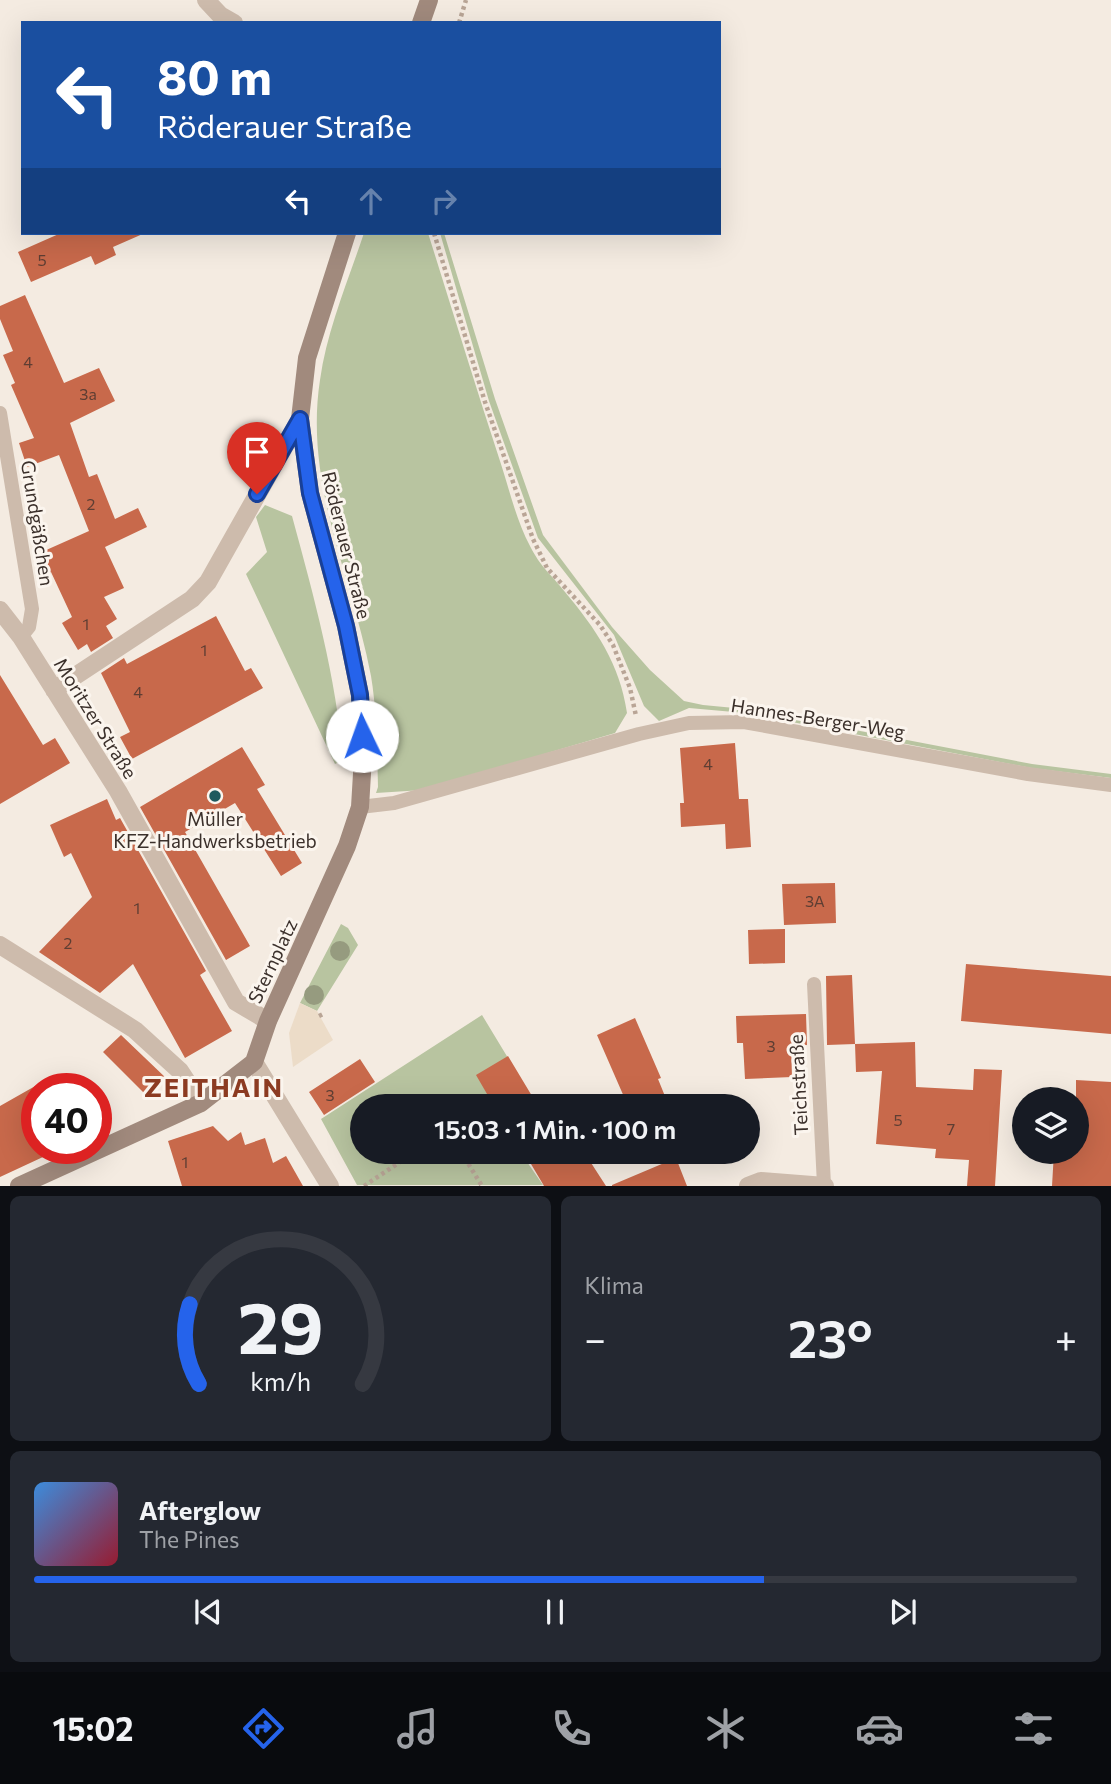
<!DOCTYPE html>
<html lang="de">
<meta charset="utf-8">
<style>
body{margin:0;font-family:Commissioner,sans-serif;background:#242831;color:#f1f3f6;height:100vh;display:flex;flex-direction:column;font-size:26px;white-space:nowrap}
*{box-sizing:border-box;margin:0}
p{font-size:23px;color:#9ea1a6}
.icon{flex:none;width:38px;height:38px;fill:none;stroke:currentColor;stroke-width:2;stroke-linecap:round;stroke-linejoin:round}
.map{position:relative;height:1186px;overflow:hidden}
.panel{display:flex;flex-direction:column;gap:10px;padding:10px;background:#0d0f14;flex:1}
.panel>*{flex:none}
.top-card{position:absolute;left:21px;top:21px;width:700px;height:214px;border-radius:0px;box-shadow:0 7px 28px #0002;background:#1a4fa0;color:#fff;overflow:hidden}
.tools{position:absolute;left:1012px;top:1087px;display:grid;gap:14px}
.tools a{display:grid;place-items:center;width:77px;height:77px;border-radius:50%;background:#171b24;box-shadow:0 7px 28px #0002;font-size:35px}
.speed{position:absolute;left:21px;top:1073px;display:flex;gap:14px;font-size:35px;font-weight:700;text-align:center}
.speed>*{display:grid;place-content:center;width:91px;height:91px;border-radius:50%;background:#171b24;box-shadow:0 7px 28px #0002;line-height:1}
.speed .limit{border:10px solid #d22;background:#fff;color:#111}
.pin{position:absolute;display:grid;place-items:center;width:60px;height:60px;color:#fff;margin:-72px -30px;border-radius:50% 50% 50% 0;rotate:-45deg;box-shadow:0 0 7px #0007}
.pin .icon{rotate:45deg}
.me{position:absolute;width:77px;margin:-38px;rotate:357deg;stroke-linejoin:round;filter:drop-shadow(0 0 5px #0008)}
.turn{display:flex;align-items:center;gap:24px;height:147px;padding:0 21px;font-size:32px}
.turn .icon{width:91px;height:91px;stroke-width:2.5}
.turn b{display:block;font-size:49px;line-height:60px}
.lanes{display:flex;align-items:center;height:66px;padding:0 21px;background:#0003;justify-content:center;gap:35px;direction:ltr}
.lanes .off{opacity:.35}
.big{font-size:52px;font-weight:600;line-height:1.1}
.panel .tile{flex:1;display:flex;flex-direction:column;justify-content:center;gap:10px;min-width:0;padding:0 24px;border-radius:10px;background:#242831}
.panel .dial{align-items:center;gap:0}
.dial svg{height:182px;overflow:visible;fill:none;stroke:#363941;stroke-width:7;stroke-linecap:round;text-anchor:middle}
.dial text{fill:#f1f3f6;stroke:none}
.song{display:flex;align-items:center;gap:21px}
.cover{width:84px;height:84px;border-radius:10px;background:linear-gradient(135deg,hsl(210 70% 55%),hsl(350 70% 35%))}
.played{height:7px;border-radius:4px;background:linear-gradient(90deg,#2563eb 70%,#363941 70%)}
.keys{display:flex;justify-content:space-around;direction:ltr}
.heat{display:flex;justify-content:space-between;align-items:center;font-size:38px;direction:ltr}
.panel .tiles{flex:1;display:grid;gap:10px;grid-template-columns:1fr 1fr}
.tile:last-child{grid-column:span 2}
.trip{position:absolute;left:350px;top:1094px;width:410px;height:70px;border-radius:35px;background:#171b24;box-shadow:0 7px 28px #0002;font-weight:600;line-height:70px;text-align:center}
.dock{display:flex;height:112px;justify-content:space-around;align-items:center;background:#090b0e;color:#9ea1a6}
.dock .icon{width:49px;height:49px}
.dock .selected{color:#2563eb}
.dock b{font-size:32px;color:#f1f3f6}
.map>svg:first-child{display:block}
.green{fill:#b8c4a0}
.plaza{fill:#ecdcc8}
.building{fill:#c8694b}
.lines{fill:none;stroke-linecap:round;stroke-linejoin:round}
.path{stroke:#b9a596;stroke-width:4.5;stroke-dasharray:3.5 3.5;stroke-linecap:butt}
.lane{stroke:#cdbbac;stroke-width:14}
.street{stroke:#cdbbac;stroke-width:18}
.secondary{stroke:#a18a7d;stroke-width:18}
.tree{fill:#969b7f}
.route-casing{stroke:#184099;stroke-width:18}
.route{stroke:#2563eb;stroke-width:12}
.poi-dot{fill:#1f5a5e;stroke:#fbf5ee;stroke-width:2.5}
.labels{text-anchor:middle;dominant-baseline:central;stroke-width:6;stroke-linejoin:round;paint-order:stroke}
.number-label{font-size:16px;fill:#5e3e33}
.street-label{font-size:19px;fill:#3b302b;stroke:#fbf5ee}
.poi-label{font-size:19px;fill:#3b302b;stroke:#fbf5ee}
.district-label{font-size:26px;font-weight:bold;letter-spacing:2px;fill:#8c3b22;stroke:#fbf5ee}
</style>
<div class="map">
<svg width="1111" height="1186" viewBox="0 0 1111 1186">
<rect width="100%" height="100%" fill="#f4ebe1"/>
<path class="green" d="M364,233H428C452,309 475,385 500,461C509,488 516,520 530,546C541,568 551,574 565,592C596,629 620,664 627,713L615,733L423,790L376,793L378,787C377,750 377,712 371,676C352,576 304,484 320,380C327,330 348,281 364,233Z
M440,233H444L495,399L543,535L612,627L650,670L684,701L703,705L745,709L1032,764L1111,774V778L1031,768L745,713L689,708L659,721L644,706L614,635L538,538L489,401Z
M265,505L292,516C314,597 336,676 343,760L335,764L246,574L267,552L256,517Z
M341,924L348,928L358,945L317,1011L300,1003Z
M482,1015L537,1106H362V1152H536L525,1159L543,1185H357L321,1119Z"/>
<path class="plaza" d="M300,1003L317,1011L333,1040L293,1067L289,1033Z"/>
<path class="building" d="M61,233H145L113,247L116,255L95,265L91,256L31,282L18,252Z
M25,295L64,383L99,368L115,401L70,423L89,477L97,474L115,519L138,508L147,527L105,547L124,588L104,597L117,619L106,626L113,638L91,652L87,644L78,650L62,623L72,617L51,572L42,576L35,555L89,531L59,455L27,467L19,443L34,438L11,385L15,383L3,355L13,351L0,319V306Z
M216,616L245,671L251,668L263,688L132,759L120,737L130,732L101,673L124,658L127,664Z
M0,675L43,745L55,738L70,763L0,804Z
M735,743L739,799H748L751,847L726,849L725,824L681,827L680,803H684L680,748Z
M242,747L265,785L257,789L302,863L281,876L235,803L185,832L250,946L226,960L140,807Z
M107,799L116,820L120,818L206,971L200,975L232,1031L185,1058L133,964L100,993L39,952L92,897L71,853L64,857L50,825Z
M835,883L836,923L784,925L782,884Z
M785,929V963L749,964L748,930Z
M966,964L1111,976V1034L961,1021Z
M852,975L855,1044L827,1045L826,976Z
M806,1014L807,1045L791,1046L792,1077L745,1079L743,1043H737L736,1016Z
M635,1018L661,1078L658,1079L669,1106H628L597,1035Z
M121,1035L167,1079L148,1097L103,1052Z
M915,1042L916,1087L973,1090L974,1069L1002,1070L995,1186H967L969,1160L935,1158L936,1149L876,1144L882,1071L856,1072L855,1044Z
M508,1056L538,1106H494L476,1075Z
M360,1059L375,1082L324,1115L309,1092Z
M1076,1080L1111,1082V1186H1052L1054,1152H1076Z
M37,1085V1115L25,1122L43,1157L0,1177V1106Z
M213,1126L228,1141L241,1132L245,1145L265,1138L273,1163L286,1156L303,1186H182L168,1141Z
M551,1152H584L606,1186H544L531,1164Z
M676,1158L687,1186H612V1185Z"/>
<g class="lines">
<path class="path" d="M459,23L466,0
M434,233L485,402L533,539L547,568L600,625L613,645L630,688L636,716
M319,1016L323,1014
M461,1152L482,1186
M364,1186L415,1152"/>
<path class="lane" d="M0,413L32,609L29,627L21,637
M360,807L394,803L639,734L689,723L744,722L1028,774L1111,785
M814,984L824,1185"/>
<path class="street" d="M206,0L220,15L234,23
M0,610L21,637L118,791L236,1002L268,1021
M54,690L192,599L208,582L300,419
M0,945L135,1030L180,1071L201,1103
M254,1062L330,1186
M748,1186L761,1181L825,1186"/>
<path class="secondary" d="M421,23L429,0
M19,1186L201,1103L254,1062L268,1021L347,846L360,807L363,757L360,695L346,626L310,493L300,419L307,358L347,233"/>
</g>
<g class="tree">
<circle cx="340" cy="951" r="10"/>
<circle cx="314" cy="995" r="10"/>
</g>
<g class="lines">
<defs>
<path id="route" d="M257,494L300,419L310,493L346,626L360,695L362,736"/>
</defs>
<use href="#route" class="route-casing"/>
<use href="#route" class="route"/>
</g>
<circle class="poi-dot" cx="215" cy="796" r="7"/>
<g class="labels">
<g class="number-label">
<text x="42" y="259">5</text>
<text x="28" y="361">4</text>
<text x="88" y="393">3a</text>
<text x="91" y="503">2</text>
<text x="86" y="623">1</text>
<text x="204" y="649">1</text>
<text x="138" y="691">4</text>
<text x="708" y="763">4</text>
<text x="815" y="900">3A</text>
<text x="137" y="907">1</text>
<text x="68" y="942">2</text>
<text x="771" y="1045">3</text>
<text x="330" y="1094">3</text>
<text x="898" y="1119">5</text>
<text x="951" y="1128">7</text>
<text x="185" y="1161">1</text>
</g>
<g class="street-label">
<text transform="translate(38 523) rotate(81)">Grundgäßchen</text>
<text transform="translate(347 545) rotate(76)">Röderauer Straße</text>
<text transform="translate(96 718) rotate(58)">Moritzer Straße</text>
<text transform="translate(818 718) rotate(9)">Hannes-Berger-Weg</text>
<text transform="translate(272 961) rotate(-65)">Sternplatz</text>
<text transform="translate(798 1085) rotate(-93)">Teichstraße</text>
</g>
<g class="poi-label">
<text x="215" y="818">Müller<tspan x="215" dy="22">KFZ-Handwerksbetrieb</tspan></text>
</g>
<g class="district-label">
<text x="214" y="1086">ZEITHAIN</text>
</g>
</g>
</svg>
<div class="tools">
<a><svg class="icon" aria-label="layers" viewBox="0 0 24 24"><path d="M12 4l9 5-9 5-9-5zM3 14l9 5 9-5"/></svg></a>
</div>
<div class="speed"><div class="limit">40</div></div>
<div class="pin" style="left:257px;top:494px;background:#d93025"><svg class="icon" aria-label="arrive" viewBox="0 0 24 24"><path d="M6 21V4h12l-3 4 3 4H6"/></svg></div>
<svg class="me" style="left:362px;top:736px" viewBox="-20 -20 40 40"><circle r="19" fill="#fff"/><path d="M0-13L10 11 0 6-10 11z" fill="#2563eb"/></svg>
<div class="trip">15:03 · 1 Min. · 100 m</div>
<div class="top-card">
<div class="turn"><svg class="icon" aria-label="left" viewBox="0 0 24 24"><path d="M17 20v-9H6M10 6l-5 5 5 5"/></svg><div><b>80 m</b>Röderauer Straße</div></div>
<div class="lanes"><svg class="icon" aria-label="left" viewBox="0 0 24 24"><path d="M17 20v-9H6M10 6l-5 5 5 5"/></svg><svg class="icon off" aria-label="ahead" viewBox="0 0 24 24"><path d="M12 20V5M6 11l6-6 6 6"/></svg><svg class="icon off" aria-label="right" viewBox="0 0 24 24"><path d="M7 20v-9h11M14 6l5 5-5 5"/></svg></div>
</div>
</div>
<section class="panel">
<div class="tiles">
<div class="tile dial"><svg viewBox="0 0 100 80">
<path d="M14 69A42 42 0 1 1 86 69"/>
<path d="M14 69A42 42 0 0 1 10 34" stroke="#2563eb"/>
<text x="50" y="56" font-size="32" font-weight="700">29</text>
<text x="50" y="72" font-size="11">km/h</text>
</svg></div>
<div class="tile"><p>Klima</p>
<div class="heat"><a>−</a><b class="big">23°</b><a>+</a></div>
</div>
<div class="tile">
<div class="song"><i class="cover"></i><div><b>Afterglow</b><p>The Pines</p></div></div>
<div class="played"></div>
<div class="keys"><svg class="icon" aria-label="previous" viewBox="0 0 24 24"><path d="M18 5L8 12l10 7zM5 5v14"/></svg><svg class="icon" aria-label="pause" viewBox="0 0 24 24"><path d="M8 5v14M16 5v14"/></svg><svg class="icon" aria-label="next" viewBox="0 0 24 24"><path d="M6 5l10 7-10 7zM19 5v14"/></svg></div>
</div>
</div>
</section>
<nav class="dock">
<b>15:02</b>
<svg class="icon selected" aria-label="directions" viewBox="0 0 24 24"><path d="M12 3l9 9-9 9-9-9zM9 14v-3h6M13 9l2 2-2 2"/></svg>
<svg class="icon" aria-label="music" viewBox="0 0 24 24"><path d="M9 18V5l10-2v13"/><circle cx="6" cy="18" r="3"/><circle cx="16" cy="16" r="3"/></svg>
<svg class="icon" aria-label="phone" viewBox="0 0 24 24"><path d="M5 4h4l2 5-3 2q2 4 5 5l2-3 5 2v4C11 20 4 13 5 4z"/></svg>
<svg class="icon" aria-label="climate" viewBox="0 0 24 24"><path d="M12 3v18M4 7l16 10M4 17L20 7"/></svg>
<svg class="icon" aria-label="car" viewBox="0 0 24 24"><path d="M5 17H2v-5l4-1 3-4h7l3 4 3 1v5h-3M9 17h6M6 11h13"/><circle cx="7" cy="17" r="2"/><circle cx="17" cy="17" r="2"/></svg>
<svg class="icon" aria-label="filters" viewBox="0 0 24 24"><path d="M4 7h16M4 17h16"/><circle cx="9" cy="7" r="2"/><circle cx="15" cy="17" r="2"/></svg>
</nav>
